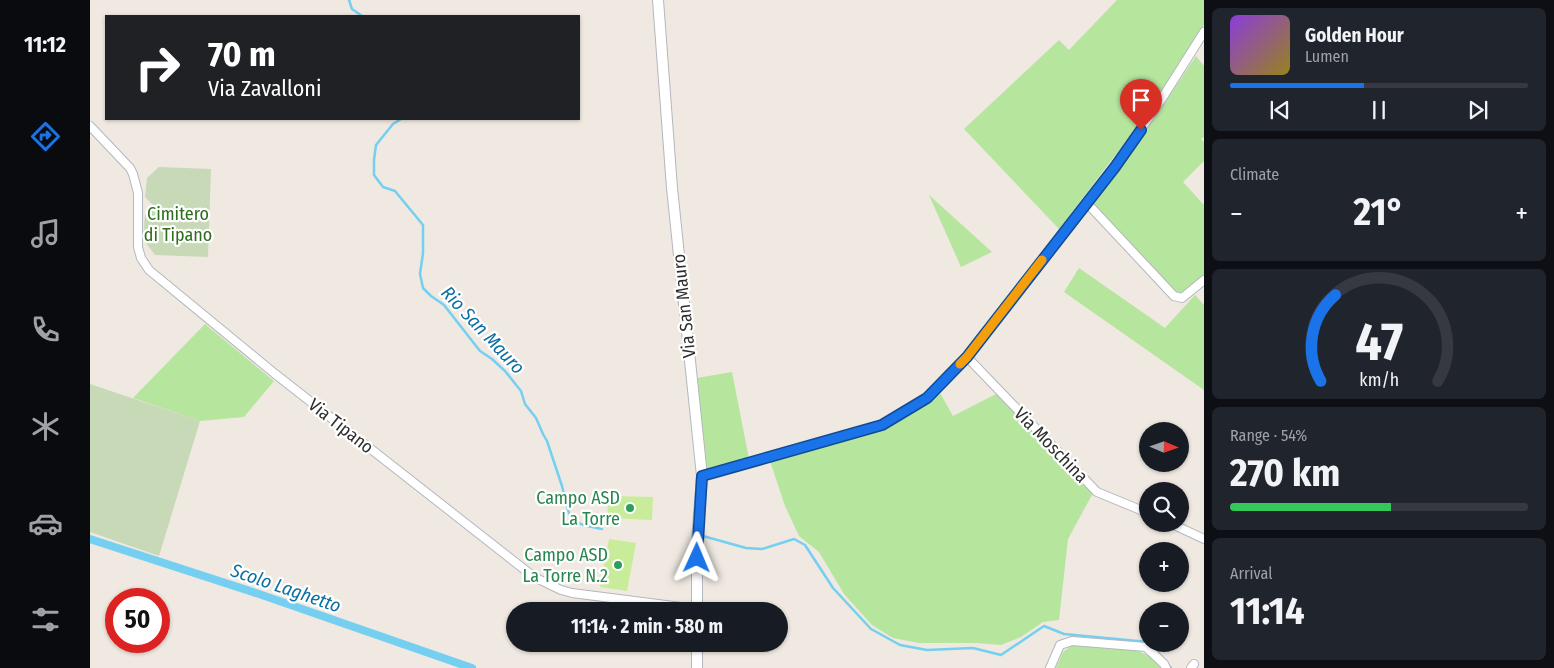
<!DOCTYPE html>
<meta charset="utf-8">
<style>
body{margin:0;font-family:"Fira Sans Condensed",sans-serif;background:#20242c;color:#f1f3f6;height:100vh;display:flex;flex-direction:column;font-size:19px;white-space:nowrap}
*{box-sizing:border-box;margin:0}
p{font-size:16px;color:#9ea1a6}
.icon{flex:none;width:28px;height:28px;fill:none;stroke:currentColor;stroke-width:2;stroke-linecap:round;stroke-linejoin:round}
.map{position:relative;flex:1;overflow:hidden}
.side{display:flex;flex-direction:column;gap:8px;padding:8px;background:#0d0f14;width:350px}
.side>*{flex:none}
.guide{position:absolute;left:15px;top:15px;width:475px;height:105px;border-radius:0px;box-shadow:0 1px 4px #0004;background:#202124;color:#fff;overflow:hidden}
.needle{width:32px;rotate:92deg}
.fabs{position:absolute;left:1049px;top:422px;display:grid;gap:10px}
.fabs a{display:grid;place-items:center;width:50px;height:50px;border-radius:50%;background:#171b24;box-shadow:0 1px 4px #0004;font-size:25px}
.speed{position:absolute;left:15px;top:588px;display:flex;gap:10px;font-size:25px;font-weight:700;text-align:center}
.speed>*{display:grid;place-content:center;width:65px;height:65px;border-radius:50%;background:#171b24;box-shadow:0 1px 4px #0004;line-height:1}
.speed .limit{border:8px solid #d22;background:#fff;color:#111}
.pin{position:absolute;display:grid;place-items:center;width:42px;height:42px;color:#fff;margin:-51px -21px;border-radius:50% 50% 50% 0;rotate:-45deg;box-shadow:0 0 5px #0007}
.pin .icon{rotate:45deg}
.me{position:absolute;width:55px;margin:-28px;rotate:1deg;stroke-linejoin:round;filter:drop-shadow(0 0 4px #0008)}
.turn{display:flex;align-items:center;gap:18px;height:105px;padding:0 20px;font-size:22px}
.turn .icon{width:65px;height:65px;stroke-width:2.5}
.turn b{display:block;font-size:35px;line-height:42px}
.big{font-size:38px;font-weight:700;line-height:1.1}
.side .widget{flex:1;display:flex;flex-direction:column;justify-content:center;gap:8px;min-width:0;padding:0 18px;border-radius:8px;background:#20242c}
.side .dial{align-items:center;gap:0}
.dial svg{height:130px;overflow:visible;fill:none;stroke:#363941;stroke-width:7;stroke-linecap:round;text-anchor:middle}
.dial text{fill:#f1f3f6;stroke:none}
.song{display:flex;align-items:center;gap:15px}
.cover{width:60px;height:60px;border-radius:8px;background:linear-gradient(135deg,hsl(270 70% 55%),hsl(50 70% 35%))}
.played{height:5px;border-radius:2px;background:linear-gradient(90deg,#1a73e8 45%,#363941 45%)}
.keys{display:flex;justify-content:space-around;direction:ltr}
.heat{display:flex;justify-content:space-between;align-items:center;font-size:28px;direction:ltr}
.charge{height:8px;border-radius:4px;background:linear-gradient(90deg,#34c759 54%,#363941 0)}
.trip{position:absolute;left:416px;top:602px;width:282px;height:50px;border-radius:25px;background:#171b24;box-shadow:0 1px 4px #0004;font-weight:700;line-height:50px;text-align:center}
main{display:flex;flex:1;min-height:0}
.dock{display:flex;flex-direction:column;width:90px;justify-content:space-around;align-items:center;background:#090b0e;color:#9ea1a6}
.dock .icon{width:35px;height:35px}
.dock .current{color:#1a73e8}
.dock b{font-size:22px;color:#f1f3f6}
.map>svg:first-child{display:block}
.green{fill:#b6e59e}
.cemetery{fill:#c8d9b8}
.pitch{fill:#c9ec9a}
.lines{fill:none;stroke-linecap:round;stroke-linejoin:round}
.stream{stroke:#75cff0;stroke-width:2.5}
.canal{stroke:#75cff0;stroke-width:8}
.minor-casing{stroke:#b4b7c1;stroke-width:10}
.secondary-casing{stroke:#b4b7c1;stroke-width:12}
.minor{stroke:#fff;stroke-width:8}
.secondary{stroke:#fff;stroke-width:10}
.route-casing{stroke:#114b97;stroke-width:12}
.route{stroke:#1a73e8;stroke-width:9}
.slow{stroke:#f59e0b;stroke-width:9}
.leisure-dot{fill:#2e9e5b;stroke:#fff;stroke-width:2}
.labels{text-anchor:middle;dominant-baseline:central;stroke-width:4.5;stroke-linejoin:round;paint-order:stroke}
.park-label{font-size:18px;fill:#2c6e1b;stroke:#fff}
.street-label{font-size:18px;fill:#2e2e2e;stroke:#fff}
.leisure-label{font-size:18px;fill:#27864d;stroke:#fff;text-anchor:end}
.water-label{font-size:19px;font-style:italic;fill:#0d6fa3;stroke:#fff}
</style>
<main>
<nav class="dock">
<b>11:12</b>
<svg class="icon current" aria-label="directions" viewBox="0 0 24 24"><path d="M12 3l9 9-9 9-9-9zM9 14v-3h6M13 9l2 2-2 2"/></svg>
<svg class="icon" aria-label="music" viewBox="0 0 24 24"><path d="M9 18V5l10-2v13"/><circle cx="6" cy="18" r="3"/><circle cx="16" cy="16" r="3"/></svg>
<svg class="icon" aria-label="phone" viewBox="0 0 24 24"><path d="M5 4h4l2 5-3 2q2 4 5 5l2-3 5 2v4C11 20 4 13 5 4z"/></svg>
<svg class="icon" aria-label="climate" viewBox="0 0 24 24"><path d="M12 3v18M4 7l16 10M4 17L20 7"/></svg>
<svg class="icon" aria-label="car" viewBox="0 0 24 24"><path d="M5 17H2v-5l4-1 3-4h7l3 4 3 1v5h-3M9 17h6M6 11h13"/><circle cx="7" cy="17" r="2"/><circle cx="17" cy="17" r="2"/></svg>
<svg class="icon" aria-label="filters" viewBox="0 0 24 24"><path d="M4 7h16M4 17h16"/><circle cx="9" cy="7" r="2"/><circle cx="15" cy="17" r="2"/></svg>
</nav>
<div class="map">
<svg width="1114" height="668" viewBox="0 0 1114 668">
<rect width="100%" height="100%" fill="#efe9e1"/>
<path class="green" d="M1027,0H1114V25L1052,120L969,229L874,129L969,40L979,50Z
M1106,56L1114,66V137L1111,139L1114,142V161L1093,182L1114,205V277L1091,297L1001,203L1052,136Z
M839,195L902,252L871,267Z
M989,268L1075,328L1105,295L1114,305V390L974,292Z
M115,324L184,381L154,417L110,421L43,398Z
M642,372L659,459L614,471L607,378Z
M850,393L863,416L908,393L1003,493L978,539L969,620L953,622L931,637L911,645L887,643H829L803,638L782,625L754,594L729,552L709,536L695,506L680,461L786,432L808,422Z
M982,645C1010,647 1056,642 1071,668H966L973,652Z"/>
<path class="cemetery" d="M69,167L121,169L118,257L65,255L53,239L55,215L64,206L55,197L57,178Z
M0,384L110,421L69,556L0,532Z"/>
<path class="pitch" d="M517,496L563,497L562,520L518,518Z
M519,539L546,543L537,591L510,587Z"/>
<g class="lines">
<path class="stream" d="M259,0L262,9L272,16
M311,119L303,124L286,145L284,160V175L293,187L305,191L333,225V253L330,274L333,288L341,296L354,305L390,351L402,359L415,371L431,391L435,404L446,418L453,434L457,441L472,486L480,517L485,522L497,526L512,529
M613,536L656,548L672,549L704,539L715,545L743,588L781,629L810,645L837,650L883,648L911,655L954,626L974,634L1058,642
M1061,644L1081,668"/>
<path class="canal" d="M0,539L169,594L382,668"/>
<defs>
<path id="minor" d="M0,126L40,168L43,174L48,193V247L51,258L59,270L184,373L444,577L471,590L482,593L607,609
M997,203L1084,296L1092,298L1114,280
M877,357L1007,492L1058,513
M612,476L792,425L837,398L877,357L1025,167L1071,100L1114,32
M1082,524L1114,539
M960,668L970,645L982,641L1056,647L1074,664L1076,668
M1101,668L1104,664"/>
<path id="secondary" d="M568,0L582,188L612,476L607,541V611
M607,668V644"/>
</defs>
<use href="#minor" class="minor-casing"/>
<use href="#secondary" class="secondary-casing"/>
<use href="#minor" class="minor"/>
<use href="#secondary" class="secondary"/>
</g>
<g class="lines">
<defs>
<path id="route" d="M607,558L612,476L792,425L837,398L877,357L1025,167L1051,130"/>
</defs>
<use href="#route" class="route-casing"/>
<use href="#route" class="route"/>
<path class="slow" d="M870,364L877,357L952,260"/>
</g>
<g class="leisure-dot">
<circle cx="540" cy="508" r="5"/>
<circle cx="528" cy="565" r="5"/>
</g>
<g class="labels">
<g class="park-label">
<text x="88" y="214">Cimitero<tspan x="88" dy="21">di Tipano</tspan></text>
</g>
<g class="street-label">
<text transform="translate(594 306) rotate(-96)">Via San Mauro</text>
<text transform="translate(251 426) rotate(38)">Via Tipano</text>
<text transform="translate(961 445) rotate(46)">Via Moschina</text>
</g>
<g class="leisure-label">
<text x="530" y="498">Campo ASD<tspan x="530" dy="21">La Torre</tspan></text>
<text x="518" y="555">Campo ASD<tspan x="518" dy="21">La Torre N.2</tspan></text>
</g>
<g class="water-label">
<text transform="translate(393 330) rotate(47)">Rio San Mauro</text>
<text transform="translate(196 588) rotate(19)">Scolo Laghetto</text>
</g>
</g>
</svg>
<div class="fabs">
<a><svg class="needle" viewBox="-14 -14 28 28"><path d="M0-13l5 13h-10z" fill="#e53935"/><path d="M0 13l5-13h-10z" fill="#9ea1a6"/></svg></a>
<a><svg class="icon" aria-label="search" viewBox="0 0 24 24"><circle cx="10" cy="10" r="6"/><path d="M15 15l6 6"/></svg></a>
<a>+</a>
<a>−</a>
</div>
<div class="speed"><div class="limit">50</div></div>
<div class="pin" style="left:1051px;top:130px;background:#d93025"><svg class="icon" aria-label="arrive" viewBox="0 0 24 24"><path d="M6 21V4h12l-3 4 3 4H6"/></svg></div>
<svg class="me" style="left:607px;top:558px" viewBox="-20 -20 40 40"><path d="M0-17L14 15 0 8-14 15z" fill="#1a73e8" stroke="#fff" stroke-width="4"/></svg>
<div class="trip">11:14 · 2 min · 580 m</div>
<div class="guide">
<div class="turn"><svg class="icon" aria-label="right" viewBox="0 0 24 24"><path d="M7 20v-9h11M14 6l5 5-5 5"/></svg><div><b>70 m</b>Via Zavalloni</div></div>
</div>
</div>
<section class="side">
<div class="widget">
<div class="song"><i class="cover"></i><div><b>Golden Hour</b><p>Lumen</p></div></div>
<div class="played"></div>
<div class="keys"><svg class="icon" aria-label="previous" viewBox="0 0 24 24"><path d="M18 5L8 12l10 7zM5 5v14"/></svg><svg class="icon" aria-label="pause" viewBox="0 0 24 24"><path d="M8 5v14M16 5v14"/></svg><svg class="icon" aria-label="next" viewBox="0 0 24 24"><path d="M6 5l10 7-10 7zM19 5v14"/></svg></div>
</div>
<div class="widget"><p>Climate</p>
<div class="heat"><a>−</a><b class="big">21°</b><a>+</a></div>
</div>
<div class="widget dial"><svg viewBox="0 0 100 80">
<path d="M14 69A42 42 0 1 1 86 69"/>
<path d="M14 69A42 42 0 0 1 23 16" stroke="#1a73e8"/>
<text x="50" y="56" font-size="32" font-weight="700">47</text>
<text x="50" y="72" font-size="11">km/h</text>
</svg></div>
<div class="widget"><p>Range · 54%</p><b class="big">270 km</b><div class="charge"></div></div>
<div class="widget"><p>Arrival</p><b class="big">11:14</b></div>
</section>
</main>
